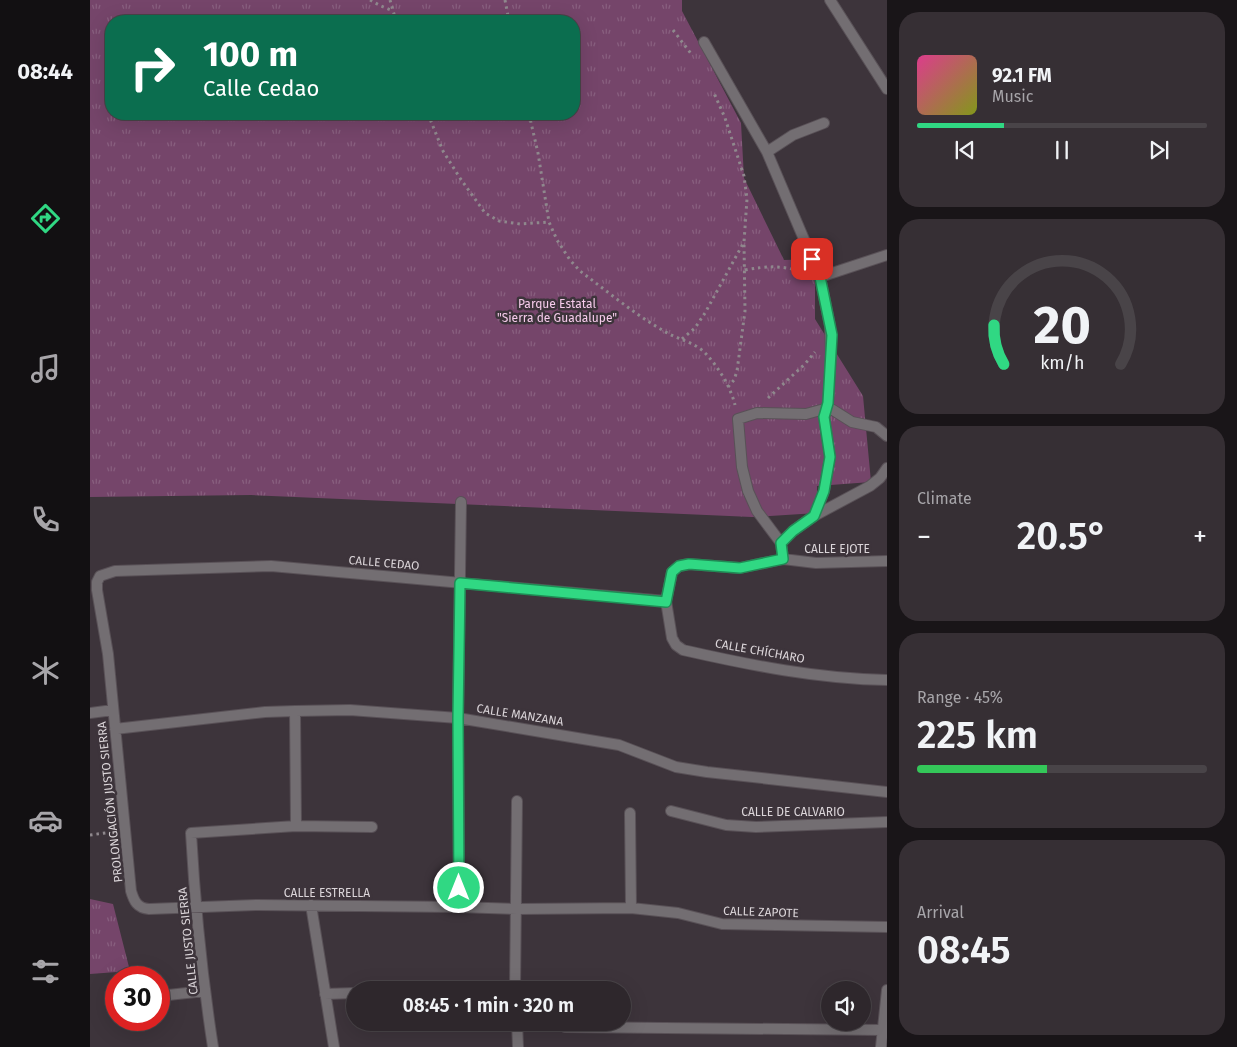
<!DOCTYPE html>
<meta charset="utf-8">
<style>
body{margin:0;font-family:"Fira Sans",sans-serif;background:#362f34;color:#f1f3f6;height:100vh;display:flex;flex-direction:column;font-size:19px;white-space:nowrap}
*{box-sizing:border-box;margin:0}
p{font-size:16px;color:#a7a5a9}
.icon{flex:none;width:28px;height:28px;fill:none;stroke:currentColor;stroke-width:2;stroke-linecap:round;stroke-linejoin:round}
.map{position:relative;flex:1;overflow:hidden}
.details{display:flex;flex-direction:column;gap:12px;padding:12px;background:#191518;width:350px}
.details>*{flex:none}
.top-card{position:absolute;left:15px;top:15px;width:475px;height:105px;border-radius:20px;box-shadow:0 5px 20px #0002,0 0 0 1px #494448;background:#0b6e4f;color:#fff;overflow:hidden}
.buttons{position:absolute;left:731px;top:981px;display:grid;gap:10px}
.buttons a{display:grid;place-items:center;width:50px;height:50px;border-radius:50%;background:#2e272c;box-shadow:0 5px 20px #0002,0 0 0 1px #494448;font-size:25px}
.speed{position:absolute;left:15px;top:966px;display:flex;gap:10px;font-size:25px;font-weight:700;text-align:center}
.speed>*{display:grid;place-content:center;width:65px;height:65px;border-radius:50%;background:#2e272c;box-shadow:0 5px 20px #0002,0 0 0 1px #494448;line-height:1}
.speed .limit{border:8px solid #d22;background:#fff;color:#111}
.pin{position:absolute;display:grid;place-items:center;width:42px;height:42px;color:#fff;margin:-21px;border-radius:10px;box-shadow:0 2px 8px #0006}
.me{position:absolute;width:55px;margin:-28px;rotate:0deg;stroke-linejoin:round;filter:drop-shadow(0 0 4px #0008)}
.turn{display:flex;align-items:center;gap:18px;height:105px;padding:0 15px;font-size:22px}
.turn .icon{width:65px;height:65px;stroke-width:2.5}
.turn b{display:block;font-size:35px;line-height:42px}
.big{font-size:38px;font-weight:600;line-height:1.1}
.details .widget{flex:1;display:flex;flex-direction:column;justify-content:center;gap:8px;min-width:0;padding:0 18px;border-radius:20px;background:#362f34}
.details .dial{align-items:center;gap:0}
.dial svg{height:130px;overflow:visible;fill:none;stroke:#494448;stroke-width:7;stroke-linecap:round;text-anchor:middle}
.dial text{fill:#f1f3f6;stroke:none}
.song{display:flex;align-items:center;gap:15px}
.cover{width:60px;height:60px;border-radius:8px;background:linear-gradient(135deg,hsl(330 70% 55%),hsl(70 70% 35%))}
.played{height:5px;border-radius:2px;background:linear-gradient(90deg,#30d883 30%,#494448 30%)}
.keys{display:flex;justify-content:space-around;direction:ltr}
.heat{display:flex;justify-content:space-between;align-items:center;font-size:28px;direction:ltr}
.charge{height:8px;border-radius:4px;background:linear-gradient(90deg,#34c759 45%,#494448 0)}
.trip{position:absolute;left:256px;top:981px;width:285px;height:50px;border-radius:25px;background:#2e272c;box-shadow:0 5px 20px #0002,0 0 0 1px #494448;font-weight:600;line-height:50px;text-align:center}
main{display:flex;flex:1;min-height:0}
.dock{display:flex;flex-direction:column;width:90px;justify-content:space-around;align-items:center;background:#121012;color:#a7a5a9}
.dock .icon{width:35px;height:35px}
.dock .selected{color:#30d883}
.dock b{font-size:22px;color:#f1f3f6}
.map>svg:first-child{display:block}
.grass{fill:url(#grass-tufts);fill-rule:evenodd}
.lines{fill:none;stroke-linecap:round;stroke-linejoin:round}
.street-casing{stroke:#595157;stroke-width:12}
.path{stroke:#8f888d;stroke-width:3;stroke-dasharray:2.5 4;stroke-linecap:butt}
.street{stroke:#736e72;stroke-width:10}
.route-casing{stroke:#1f8c55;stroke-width:12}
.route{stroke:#30d883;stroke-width:9}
.labels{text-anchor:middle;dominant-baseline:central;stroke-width:5;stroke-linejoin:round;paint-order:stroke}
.park-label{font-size:12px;fill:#f6cbeb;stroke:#3d343b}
.street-label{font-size:12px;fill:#dbd5d9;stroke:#3d343b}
</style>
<main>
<nav class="dock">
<b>08:44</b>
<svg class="icon selected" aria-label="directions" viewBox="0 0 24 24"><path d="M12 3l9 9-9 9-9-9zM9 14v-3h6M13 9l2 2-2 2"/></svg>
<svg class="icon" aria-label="music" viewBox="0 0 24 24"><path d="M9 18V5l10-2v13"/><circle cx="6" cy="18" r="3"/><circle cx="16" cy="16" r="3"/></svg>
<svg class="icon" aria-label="phone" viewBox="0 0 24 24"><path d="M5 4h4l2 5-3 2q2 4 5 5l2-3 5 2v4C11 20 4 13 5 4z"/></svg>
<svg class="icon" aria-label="climate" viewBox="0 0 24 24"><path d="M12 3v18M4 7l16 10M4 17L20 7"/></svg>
<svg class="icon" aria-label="car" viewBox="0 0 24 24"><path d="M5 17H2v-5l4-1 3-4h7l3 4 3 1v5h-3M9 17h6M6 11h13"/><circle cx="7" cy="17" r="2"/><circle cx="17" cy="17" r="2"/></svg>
<svg class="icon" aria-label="filters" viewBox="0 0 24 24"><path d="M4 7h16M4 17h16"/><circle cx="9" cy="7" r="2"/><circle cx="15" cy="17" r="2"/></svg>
</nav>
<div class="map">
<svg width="797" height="1047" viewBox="0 0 797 1047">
<defs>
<pattern id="grass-tufts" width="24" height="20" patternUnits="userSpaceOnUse" patternTransform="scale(1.25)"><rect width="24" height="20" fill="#75456a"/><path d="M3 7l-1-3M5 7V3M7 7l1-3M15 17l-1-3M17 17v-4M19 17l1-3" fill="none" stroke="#885f7f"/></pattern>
</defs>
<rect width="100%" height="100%" fill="#3d343b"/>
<path class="grass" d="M0,0H592V11L651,123L654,178L694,260L725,259V319L773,396L781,482L727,486V513L662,517L161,495L0,497ZM21,21H484V114H21Z
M0,899L23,904L40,971L0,974Z"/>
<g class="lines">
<defs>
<path id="street" d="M740,0L797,89
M614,42L677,152L730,277L740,326L741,356L738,403L734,417L740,457L734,491L724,516L703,531L691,543
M677,152L703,135L734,123
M730,277L797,255
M724,516L780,486L790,478L797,468
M693,559L691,543L667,511L658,491L652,467L648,419L667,413L716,414L738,408L743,410L762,422L786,427L797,436
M797,561L726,563L693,559L650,568L599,564L589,566L582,572L576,601L582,638L586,645L593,650C659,665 729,679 797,680
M576,601L181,566L25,571L10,576L7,582V590L18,654L41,891C44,901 47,908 59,909L166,905L369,907L427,909L541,908L588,913L632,924L797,927
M205,711L206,826
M0,713L23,710
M25,729L175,712L205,711L260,710L368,718L529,745L586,767L617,772L797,792
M581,811L636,825L666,827L797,822
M540,813L541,908
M221,905L244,1047
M369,907L368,718L371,502
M382,990L425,989
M425,990L427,801
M235,994L265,993
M69,996L115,991
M427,1022L428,1047
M475,1027L792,1030
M123,1047C112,976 105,905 101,833L206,826L282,827
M791,1047L797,990"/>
</defs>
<use href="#street" class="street-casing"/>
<path class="path" d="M280,0L291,6L303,11
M300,0L306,21
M415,0L419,21
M583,30L602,55
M338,114L353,151L370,178L395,213L409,221L430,224L459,222
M439,114L448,153L459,222L467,240L480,260L490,271C517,291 544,314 574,331C588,340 606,342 617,355C629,368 641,388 645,405
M655,270C677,266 691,265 713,272
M592,339L605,328L615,313L654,242L657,199L654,176L635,118L624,93
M638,387L644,380L647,371L655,311L654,243
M678,398L715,364L725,352
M0,835L22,832"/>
<use href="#street" class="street"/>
</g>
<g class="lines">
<defs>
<path id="route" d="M369,888L368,718L370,583L576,602L582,572L589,566L599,564L650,568L693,559L691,543L703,531L724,516L734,491L740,457L734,417L738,403L742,335L730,277L722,259"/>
</defs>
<use href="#route" class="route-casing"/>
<use href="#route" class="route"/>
</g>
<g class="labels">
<g class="park-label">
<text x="467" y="304">Parque Estatal<tspan x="467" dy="14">"Sierra de Guadalupe"</tspan></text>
</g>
<g class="street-label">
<text x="747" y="549">CALLE EJOTE</text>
<text transform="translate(294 563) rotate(5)">CALLE CEDAO</text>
<text transform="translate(670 651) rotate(10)">CALLE CHÍCHARO</text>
<text transform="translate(430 715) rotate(9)">CALLE MANZANA</text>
<text transform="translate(20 802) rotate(-96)">PROLONGACIÓN JUSTO SIERRA</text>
<text x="703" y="812">CALLE DE CALVARIO</text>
<text x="237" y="893">CALLE ESTRELLA</text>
<text transform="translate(671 912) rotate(2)">CALLE ZAPOTE</text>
<text transform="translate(98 941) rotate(-96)">CALLE JUSTO SIERRA</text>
</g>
</g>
</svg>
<div class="buttons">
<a><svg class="icon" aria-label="sound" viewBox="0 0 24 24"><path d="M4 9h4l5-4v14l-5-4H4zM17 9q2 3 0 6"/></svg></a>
</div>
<div class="speed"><div class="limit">30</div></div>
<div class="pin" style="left:722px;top:259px;background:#d93025"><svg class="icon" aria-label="arrive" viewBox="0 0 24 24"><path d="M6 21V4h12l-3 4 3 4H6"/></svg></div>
<svg class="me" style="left:369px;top:888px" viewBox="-20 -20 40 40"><circle r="17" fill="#30d883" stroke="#fff" stroke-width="3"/><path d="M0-11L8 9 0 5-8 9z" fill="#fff"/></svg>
<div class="trip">08:45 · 1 min · 320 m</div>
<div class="top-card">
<div class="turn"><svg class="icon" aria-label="right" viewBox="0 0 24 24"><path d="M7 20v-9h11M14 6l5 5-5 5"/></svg><div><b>100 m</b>Calle Cedao</div></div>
</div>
</div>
<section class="details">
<div class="widget">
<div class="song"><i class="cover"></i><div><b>92.1 FM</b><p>Music</p></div></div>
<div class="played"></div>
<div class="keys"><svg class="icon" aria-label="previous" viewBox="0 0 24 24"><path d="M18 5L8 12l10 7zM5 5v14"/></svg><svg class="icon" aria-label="pause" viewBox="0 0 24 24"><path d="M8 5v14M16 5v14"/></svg><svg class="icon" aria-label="next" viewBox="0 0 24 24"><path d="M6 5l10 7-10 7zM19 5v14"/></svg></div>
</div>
<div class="widget dial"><svg viewBox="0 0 100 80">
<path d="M14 69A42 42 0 1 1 86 69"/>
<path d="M14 69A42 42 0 0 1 8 45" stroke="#30d883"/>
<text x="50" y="56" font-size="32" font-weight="700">20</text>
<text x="50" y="72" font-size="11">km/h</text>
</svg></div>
<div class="widget"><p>Climate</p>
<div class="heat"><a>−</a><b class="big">20.5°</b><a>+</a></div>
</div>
<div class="widget"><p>Range · 45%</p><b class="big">225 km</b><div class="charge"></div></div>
<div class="widget"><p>Arrival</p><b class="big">08:45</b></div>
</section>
</main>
